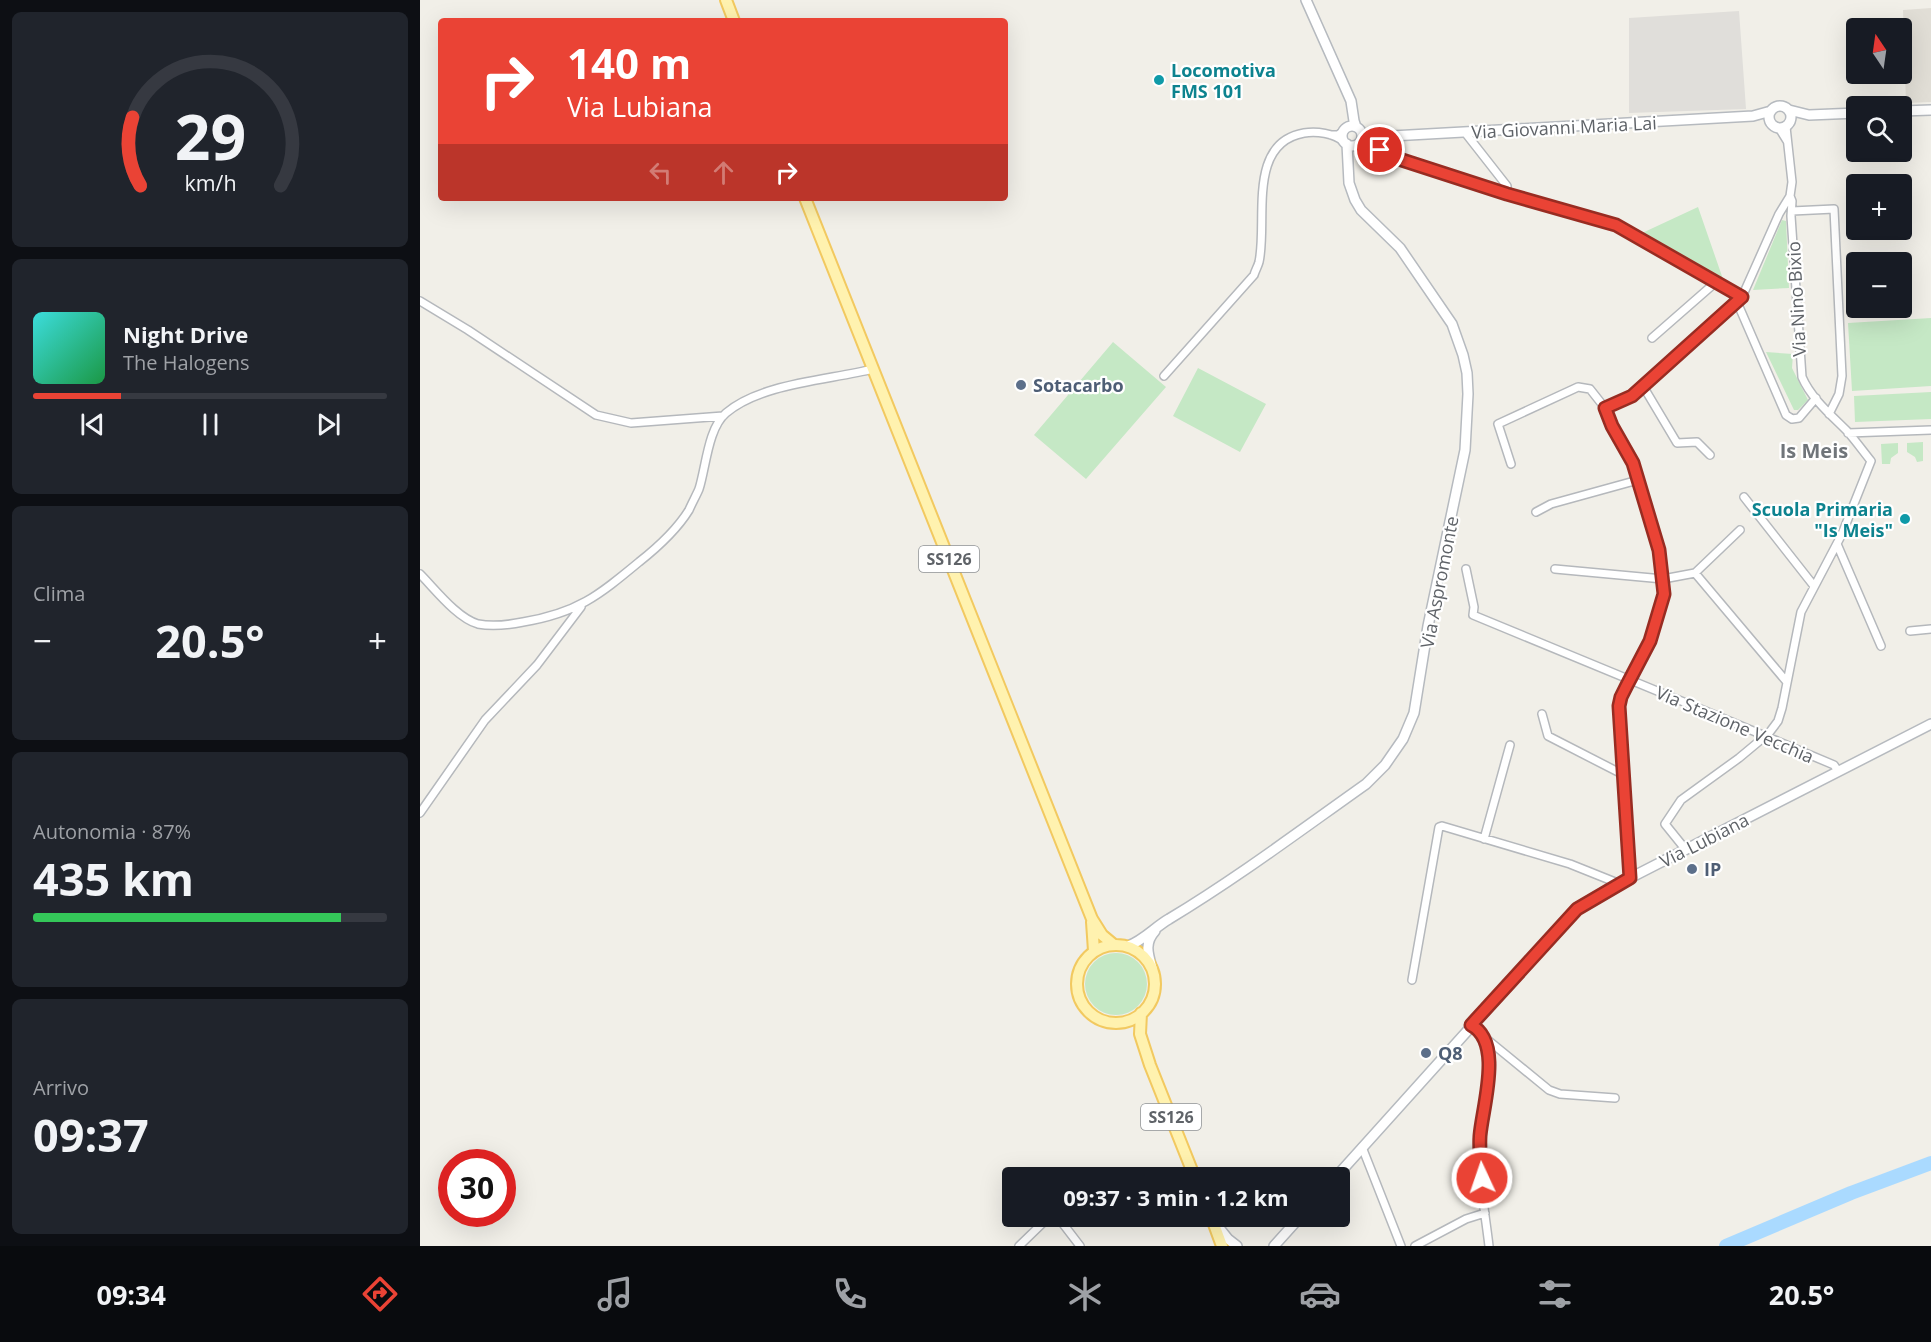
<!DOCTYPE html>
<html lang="it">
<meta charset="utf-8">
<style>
body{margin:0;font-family:"Open Sans",sans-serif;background:#20242c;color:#f1f3f6;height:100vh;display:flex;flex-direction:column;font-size:22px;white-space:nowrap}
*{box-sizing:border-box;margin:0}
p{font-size:20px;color:#9ea1a6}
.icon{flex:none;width:33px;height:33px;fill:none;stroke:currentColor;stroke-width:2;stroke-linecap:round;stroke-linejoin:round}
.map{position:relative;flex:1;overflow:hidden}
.drawer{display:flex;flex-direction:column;gap:12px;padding:12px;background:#0d0f14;width:420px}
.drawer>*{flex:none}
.top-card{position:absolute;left:18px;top:18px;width:570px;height:183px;border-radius:6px;box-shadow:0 6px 24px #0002;background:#ea4335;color:#fff;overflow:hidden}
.needle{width:39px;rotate:347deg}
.tools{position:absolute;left:1426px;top:18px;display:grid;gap:12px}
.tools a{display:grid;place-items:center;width:66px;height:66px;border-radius:6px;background:#171b24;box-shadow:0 6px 24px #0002;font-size:30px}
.speed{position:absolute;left:18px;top:1149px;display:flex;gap:12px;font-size:30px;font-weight:700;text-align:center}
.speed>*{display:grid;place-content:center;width:78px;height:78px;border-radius:50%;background:#171b24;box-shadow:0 6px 24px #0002;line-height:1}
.speed .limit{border:9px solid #d22;background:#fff;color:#111}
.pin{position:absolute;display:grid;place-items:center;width:51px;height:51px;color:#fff;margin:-26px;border:3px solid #fff;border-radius:50%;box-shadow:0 2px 6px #0007}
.me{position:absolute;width:66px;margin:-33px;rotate:357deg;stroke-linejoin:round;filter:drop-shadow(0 0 4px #0008)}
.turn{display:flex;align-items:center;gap:21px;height:126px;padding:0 30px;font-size:27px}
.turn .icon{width:78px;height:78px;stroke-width:2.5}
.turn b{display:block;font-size:42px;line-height:51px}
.lanes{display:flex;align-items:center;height:57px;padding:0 30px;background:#0003;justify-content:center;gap:30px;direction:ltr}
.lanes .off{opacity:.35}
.big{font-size:45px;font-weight:700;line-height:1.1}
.drawer .widget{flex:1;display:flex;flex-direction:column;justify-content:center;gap:9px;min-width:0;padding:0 21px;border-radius:9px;background:#20242c}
.drawer .dial{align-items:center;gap:0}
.dial svg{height:156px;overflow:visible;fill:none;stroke:#363941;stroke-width:7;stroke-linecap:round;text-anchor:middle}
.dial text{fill:#f1f3f6;stroke:none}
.song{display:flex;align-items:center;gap:18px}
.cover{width:72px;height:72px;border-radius:9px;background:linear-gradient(135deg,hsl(180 70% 55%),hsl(140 70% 35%))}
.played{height:6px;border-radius:3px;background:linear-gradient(90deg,#ea4335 25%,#363941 25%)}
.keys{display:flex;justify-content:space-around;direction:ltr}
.heat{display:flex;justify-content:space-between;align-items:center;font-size:33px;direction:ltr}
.charge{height:9px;border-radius:4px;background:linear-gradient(90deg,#34c759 87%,#363941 0)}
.trip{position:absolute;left:582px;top:1167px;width:348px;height:60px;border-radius:6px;background:#171b24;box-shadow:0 6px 24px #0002;font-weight:700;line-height:60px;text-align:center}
.dock{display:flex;height:96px;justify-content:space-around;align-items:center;background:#090b0e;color:#9ea1a6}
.dock .icon{width:42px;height:42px}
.dock .selected{color:#ea4335}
.dock b{font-size:27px;color:#f1f3f6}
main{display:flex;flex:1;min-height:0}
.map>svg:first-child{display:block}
.industrial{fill:#e0deda}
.education{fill:#e1ded6}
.green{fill:#c5e8c5}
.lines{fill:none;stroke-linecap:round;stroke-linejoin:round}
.river{stroke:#aadaff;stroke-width:14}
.street-casing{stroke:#b5b8bc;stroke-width:10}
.secondary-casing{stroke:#b6babf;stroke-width:12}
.primary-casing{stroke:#f2c960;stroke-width:14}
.street{stroke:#fff;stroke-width:7}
.secondary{stroke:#fff;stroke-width:9}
.primary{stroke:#fff2af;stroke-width:10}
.route-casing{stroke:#982c22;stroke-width:15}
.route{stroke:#ea4335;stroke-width:10}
.culture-dot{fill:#0f9aa8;stroke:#fff;stroke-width:2}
.service-dot{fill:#5c6f8a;stroke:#fff;stroke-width:2}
.labels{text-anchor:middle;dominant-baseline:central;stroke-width:4.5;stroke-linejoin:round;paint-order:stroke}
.shield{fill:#fff;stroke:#8f9295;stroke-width:1.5}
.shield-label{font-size:16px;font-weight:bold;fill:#5f6368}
.culture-label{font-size:18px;font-weight:bold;fill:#0d838f;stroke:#fff;text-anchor:start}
.street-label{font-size:18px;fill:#5f6368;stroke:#fff}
.service-label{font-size:18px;font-weight:bold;fill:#4e5e75;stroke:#fff;text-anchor:start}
.neighbourhood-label{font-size:20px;font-weight:bold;fill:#70757a;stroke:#fff}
</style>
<main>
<section class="drawer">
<div class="widget dial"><svg viewBox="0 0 100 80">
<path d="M14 69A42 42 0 1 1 86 69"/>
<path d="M14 69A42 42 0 0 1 10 34" stroke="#ea4335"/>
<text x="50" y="56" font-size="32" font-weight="700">29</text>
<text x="50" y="72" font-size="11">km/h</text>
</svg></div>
<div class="widget">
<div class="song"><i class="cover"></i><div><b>Night Drive</b><p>The Halogens</p></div></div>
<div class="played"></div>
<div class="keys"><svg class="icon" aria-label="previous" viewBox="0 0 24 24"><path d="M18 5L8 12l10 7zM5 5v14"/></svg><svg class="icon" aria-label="pause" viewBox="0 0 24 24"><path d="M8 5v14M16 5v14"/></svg><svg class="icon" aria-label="next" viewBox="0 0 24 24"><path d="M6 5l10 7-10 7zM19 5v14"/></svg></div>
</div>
<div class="widget"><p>Clima</p>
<div class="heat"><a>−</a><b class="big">20.5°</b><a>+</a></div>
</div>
<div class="widget"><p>Autonomia · 87%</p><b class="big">435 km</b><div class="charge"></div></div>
<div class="widget"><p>Arrivo</p><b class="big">09:37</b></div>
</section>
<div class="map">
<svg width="1511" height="1246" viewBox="0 0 1511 1246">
<rect width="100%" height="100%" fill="#f1efe8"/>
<path class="industrial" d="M1319,11L1326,109L1209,113V18Z"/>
<path class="education" d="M1511,8V102L1486,103L1483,10Z"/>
<path class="green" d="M1482,120H1484L1487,162H1467L1466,153L1443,154V152H1482Z
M1278,207L1304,282L1220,234Z
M1362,220L1366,221L1369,288L1333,290Z
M1511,318V386L1432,391L1428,323Z
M693,342L746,387L666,479L614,435Z
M1346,352L1373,354L1372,368L1388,400L1378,410H1374Z
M778,368L846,404L820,452L753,416Z
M1511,392V419L1435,422L1434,396Z
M1503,442V461L1497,462L1495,457L1487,452V443Z
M1478,443V453L1471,458L1470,464H1462L1461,444Z
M665 984a31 31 0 1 1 62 0a31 31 0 1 1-62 0Z"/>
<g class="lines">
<path class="river" d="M1306,1246L1431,1193L1511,1163"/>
<defs>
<path id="street" d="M1359,128L1367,141
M1047,133V135L1087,186V194L1196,226L1322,297
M911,135H918L924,131
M959,150L982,160L1087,194
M1372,211L1414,209L1422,376L1419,394L1409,414
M0,301L48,330L176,415L211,423L303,416
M1317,302L1366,415L1372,419L1379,418L1396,398
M1232,338L1296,282
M744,376L834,275C835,271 838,266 839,262C848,222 826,143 884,133C896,131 914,133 924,142
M1223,386L1257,443L1277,442L1290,455
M1428,433L1511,430
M1091,464L1078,424L1158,387L1170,389L1185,408
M1324,497L1394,586
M1116,512L1131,504L1218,480
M1417,544L1461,646
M1046,569L1054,607L1053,615L1288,712L1414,765L1418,771
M1135,569L1243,579L1275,573L1320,530
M1275,573L1366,681
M0,574C15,589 37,618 58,624C74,627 88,625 103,622C157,613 178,596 219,562C238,547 256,531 269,510C272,503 276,496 279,489C286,467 288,428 306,413C341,383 410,380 453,369
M1490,631L1511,629
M1122,714L1128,736L1204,775
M0,813L65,720L117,665L161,607
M1064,839L1090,745
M1266,850L1245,824L1261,800L1319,758L1349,733L1358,721L1362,708L1381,612L1422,534L1451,461C1443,451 1435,440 1427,431C1411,415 1391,398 1382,377L1371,216L1372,201L1370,196
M1210,878L1199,706L1201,697L1207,685L1230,641L1244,594L1239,550L1213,463L1192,426L1185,408L1212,396L1322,297L1359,214L1370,196L1372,182L1366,127
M992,980L1019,827L1022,826L1150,864L1200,884
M1051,1025C1063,1031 1068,1048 1069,1061C1070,1086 1063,1110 1060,1135C1057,1169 1065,1212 1069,1246
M1063,1036L1129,1090L1140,1094L1195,1098
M942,1147L981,1246
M637,1216L660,1246
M599,1246L630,1216
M995,1246L1046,1219L1065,1213"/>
<path id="secondary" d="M886,0L931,101L934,121L936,127
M1349 117a11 11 0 1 1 22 0a11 11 0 1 1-22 0Z
M1369,110L1389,115L1437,113
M1482,111L1511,110
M922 136a10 10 0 1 1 20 0a10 10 0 1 1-20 0Z
M939,143L954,137L1333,116L1351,111
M708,946C723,941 735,927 749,919C817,878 881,830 946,784L965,765L983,739L994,713L1008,626L1045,450L1048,394L1047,373L1043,355L1032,324L980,248L941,210L935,200L929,183L927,144
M732,968C728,954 724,943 735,931
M915,1178L1157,909L1210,878L1511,724
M796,1224L808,1239L817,1246
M854,1246L881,1216"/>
<path id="primary" d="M306,0L314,21
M385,198L672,919L682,935L694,945
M672,922L674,951
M657 984a39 39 0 1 1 78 0a39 39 0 1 1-78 0Z
M721,1013L720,1034L730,1065L775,1178
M791,1216L802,1246"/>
</defs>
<use href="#street" class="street-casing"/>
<use href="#secondary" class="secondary-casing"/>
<use href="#primary" class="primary-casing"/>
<use href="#street" class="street"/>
<use href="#secondary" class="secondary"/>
<use href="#primary" class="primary"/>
</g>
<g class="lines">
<defs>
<path id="route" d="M960,150L982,160L1087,194L1196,225L1322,297L1212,396L1185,408L1192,426L1213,463L1239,550L1244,594L1230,641L1207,685L1201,697L1199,706L1210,878L1157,909L1051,1025C1084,1042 1062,1108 1060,1136C1059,1150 1061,1164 1062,1178"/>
</defs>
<use href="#route" class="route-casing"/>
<use href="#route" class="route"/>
</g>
<g class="culture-dot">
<circle cx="739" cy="80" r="6"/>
<circle cx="1485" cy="519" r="6"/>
</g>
<g class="service-dot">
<circle cx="601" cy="385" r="6"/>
<circle cx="1272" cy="869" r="6"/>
<circle cx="1006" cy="1053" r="6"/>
</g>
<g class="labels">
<g class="shield">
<rect x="499" y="546" width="60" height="26" rx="4.5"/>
<rect x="721" y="1104" width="60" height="26" rx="4.5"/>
</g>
<g class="shield-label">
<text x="529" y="559">SS126</text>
<text x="751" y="1117">SS126</text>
</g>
<g class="culture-label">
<text x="751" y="70">Locomotiva<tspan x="751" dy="21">FMS 101</tspan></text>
<text x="1473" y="509" text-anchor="end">Scuola Primaria<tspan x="1473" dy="21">"Is Meis"</tspan></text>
</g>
<g class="street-label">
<text transform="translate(1144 127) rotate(-3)">Via Giovanni Maria Lai</text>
<text transform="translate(1376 299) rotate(-93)">Via Nino Bixio</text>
<text transform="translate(1019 582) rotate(-79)">Via Aspromonte</text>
<text transform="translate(1315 724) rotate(23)">Via Stazione Vecchia</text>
<text transform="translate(1284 840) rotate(-27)">Via Lubiana</text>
</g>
<g class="service-label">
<text x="613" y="385">Sotacarbo</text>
<text x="1284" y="869">IP</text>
<text x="1018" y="1053">Q8</text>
</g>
<g class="neighbourhood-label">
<text x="1394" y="450">Is Meis</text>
</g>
</g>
</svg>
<div class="tools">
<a><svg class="needle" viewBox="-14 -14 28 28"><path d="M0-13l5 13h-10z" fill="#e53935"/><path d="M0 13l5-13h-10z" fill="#9ea1a6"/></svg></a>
<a><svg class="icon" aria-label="search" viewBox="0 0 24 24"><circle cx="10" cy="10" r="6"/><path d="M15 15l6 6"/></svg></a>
<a>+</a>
<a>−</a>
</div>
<div class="speed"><div class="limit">30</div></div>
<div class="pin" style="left:960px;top:150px;background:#d93025"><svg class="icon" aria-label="arrive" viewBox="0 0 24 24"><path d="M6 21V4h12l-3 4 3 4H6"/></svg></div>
<svg class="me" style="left:1062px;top:1178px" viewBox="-20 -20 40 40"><circle r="17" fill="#ea4335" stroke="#fff" stroke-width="3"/><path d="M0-11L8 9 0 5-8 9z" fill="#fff"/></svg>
<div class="trip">09:37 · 3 min · 1.2 km</div>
<div class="top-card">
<div class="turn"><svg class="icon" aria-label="right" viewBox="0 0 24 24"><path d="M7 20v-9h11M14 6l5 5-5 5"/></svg><div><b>140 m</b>Via Lubiana</div></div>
<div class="lanes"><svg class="icon off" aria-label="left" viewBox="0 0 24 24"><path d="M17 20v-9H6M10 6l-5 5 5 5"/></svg><svg class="icon off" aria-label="ahead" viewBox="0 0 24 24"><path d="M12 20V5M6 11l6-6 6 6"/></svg><svg class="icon" aria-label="right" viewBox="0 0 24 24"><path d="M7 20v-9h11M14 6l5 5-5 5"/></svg></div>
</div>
</div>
</main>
<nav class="dock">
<b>09:34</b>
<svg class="icon selected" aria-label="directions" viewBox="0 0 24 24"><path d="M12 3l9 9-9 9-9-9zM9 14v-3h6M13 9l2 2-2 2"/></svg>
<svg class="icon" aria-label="music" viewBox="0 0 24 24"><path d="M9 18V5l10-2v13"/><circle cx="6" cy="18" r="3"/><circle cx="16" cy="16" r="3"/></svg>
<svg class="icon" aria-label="phone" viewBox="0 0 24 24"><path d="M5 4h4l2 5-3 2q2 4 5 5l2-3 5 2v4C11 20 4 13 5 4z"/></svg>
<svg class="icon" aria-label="climate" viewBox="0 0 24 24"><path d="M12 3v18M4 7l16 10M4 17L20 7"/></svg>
<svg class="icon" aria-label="car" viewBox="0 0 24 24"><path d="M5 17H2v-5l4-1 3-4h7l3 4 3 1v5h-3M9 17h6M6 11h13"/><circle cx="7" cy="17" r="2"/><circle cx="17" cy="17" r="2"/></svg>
<svg class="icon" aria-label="filters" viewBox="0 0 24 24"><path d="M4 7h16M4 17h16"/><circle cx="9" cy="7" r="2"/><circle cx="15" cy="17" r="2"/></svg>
<b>20.5°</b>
</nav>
